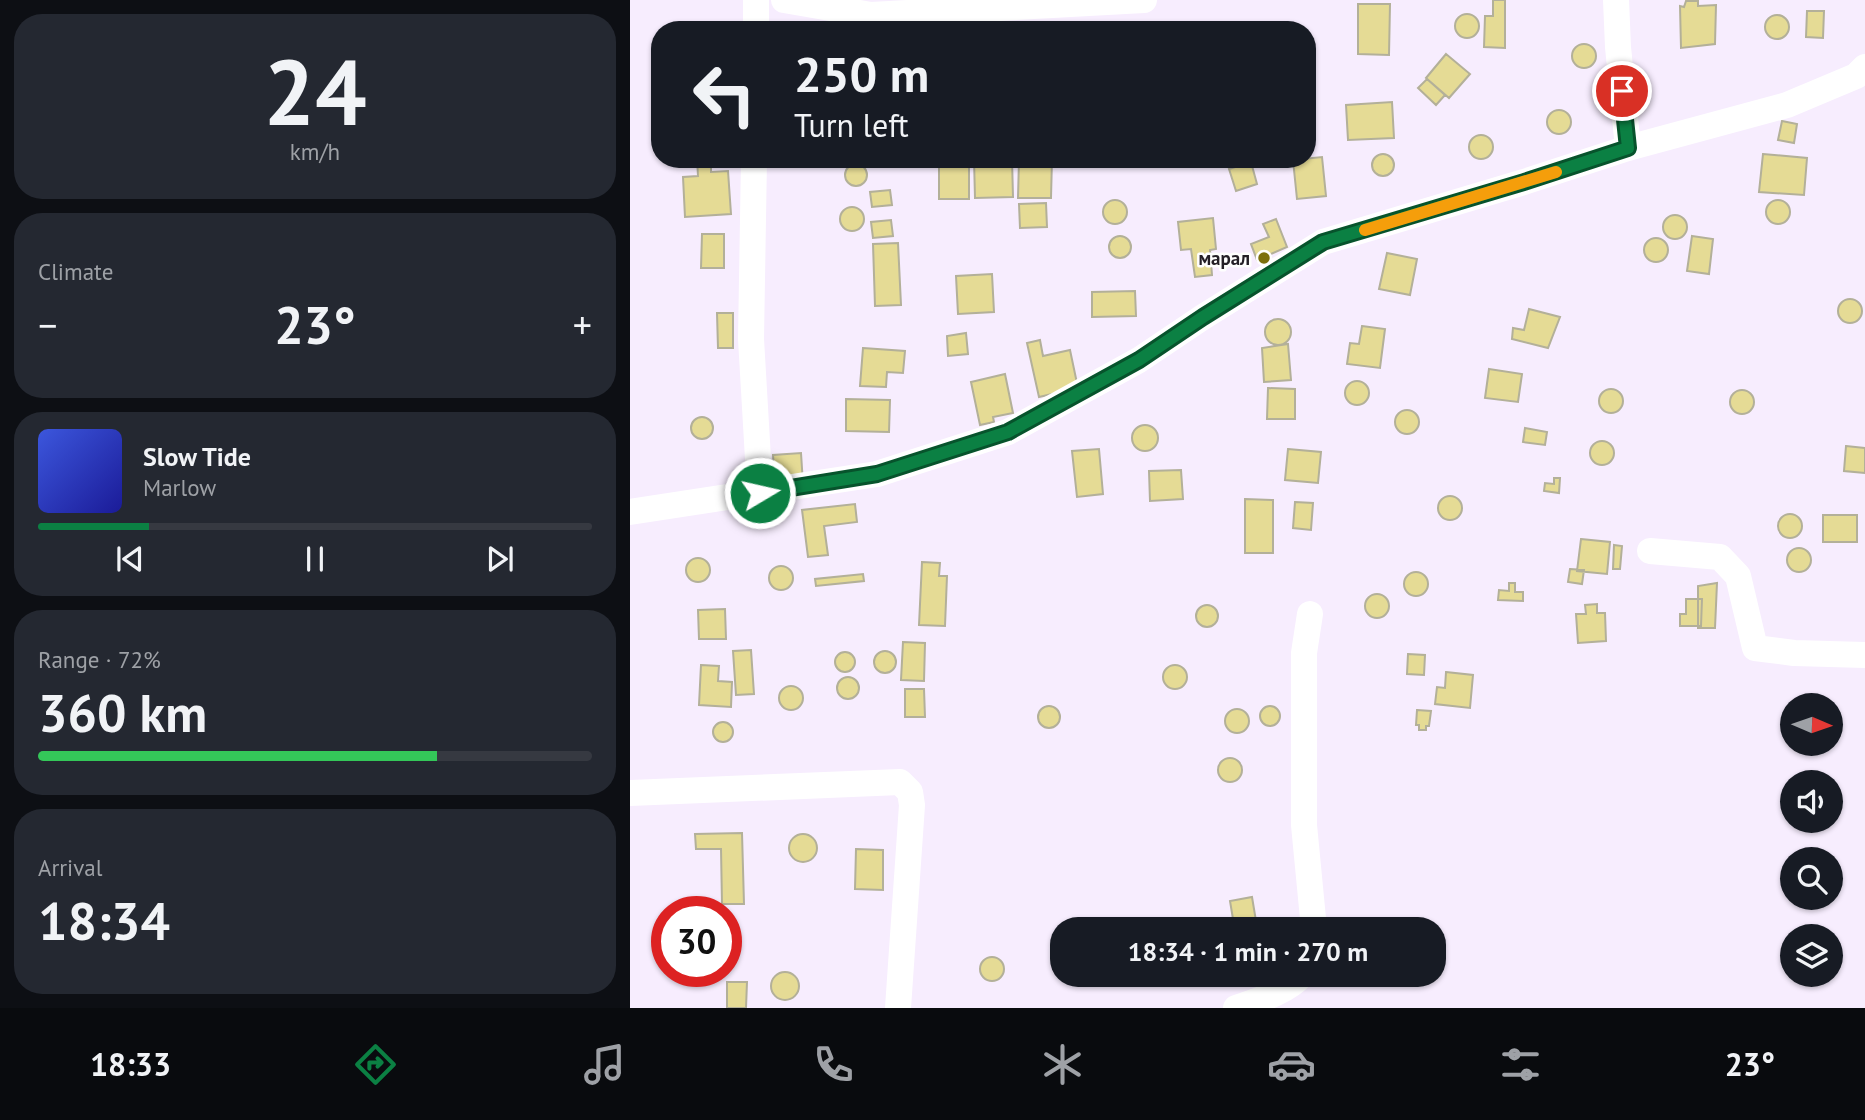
<!DOCTYPE html>
<meta charset="utf-8">
<style>
body{margin:0;font-family:"PT Sans",sans-serif;background:#242831;color:#f1f3f6;height:100vh;display:flex;flex-direction:column;font-size:26px;white-space:nowrap}
*{box-sizing:border-box;margin:0}
p{font-size:23px;color:#9ea1a6}
.icon{flex:none;width:38px;height:38px;fill:none;stroke:currentColor;stroke-width:2;stroke-linecap:round;stroke-linejoin:round}
.map{position:relative;flex:1;overflow:hidden}
.drawer{display:flex;flex-direction:column;gap:14px;padding:14px;background:#0d0f14;width:630px}
.drawer>*{flex:none}
.hud{position:absolute;left:21px;top:21px;width:665px;height:147px;border-radius:28px;box-shadow:0 2px 5px #0004;background:#171b24;color:#f1f3f6;overflow:hidden}
.needle{width:46px;rotate:92deg}
.tools{position:absolute;left:1150px;top:693px;display:grid;gap:14px}
.tools a{display:grid;place-items:center;width:63px;height:63px;border-radius:50%;background:#171b24;box-shadow:0 2px 5px #0004;font-size:35px}
.speed{position:absolute;left:21px;top:896px;display:flex;gap:14px;font-size:35px;font-weight:700;text-align:center}
.speed>*{display:grid;place-content:center;width:91px;height:91px;border-radius:50%;background:#171b24;box-shadow:0 2px 5px #0004;line-height:1}
.speed .limit{border:10px solid #d22;background:#fff;color:#111}
.pin{position:absolute;display:grid;place-items:center;width:60px;height:60px;color:#fff;margin:-30px;border:4px solid #fff;border-radius:50%;box-shadow:0 2px 7px #0007}
.me{position:absolute;width:77px;margin:-38px;rotate:81deg;stroke-linejoin:round;filter:drop-shadow(0 0 5px #0008)}
.turn{display:flex;align-items:center;gap:24px;height:147px;padding:0 28px;font-size:32px}
.turn .icon{width:91px;height:91px;stroke-width:2.5}
.turn b{display:block;font-size:49px;line-height:60px}
.big{font-size:52px;font-weight:700;line-height:1.1}
.drawer .tile{flex:1;display:flex;flex-direction:column;justify-content:center;gap:10px;min-width:0;padding:0 24px;border-radius:28px;background:#242831}
.drawer .dial{align-items:center;gap:0}
.dial b{font-size:91px;line-height:1}
.song{display:flex;align-items:center;gap:21px}
.cover{width:84px;height:84px;border-radius:10px;background:linear-gradient(135deg,hsl(230 70% 55%),hsl(240 70% 35%))}
.played{height:7px;border-radius:4px;background:linear-gradient(90deg,#0b8043 20%,#363941 20%)}
.keys{display:flex;justify-content:space-around;direction:ltr}
.heat{display:flex;justify-content:space-between;align-items:center;font-size:38px;direction:ltr}
.charge{height:10px;border-radius:5px;background:linear-gradient(90deg,#34c759 72%,#363941 0)}
.trip{position:absolute;left:420px;top:917px;width:396px;height:70px;border-radius:28px;background:#171b24;box-shadow:0 2px 5px #0004;font-weight:700;line-height:70px;text-align:center}
.tabs{display:flex;height:112px;justify-content:space-around;align-items:center;background:#090b0e;color:#9ea1a6}
.tabs .icon{width:49px;height:49px}
.tabs .active{color:#0b8043}
.tabs b{font-size:32px;color:#f1f3f6}
main{display:flex;flex:1;min-height:0}
.map>svg:first-child{display:block}
.building{fill:#e5db95;stroke:#b3b099;stroke-width:2}
.lines{fill:none;stroke-linecap:round;stroke-linejoin:round}
.street{stroke:#fff;stroke-width:26}
.route-casing{stroke:#07532c;stroke-width:18}
.route{stroke:#0b8043;stroke-width:12}
.slow{stroke:#f59e0b;stroke-width:12}
.poi-dot{fill:#7c6f0d;stroke:#fefefe;stroke-width:2.5}
.labels{text-anchor:middle;dominant-baseline:central;stroke-width:5;stroke-linejoin:round;paint-order:stroke}
.poi-label{font-size:19px;font-weight:bold;fill:#241f27;stroke:#fefefe;text-anchor:end}
</style>
<main>
<section class="drawer">
<div class="tile dial"><b>24</b><p>km/h</p></div>
<div class="tile"><p>Climate</p>
<div class="heat"><a>−</a><b class="big">23°</b><a>+</a></div>
</div>
<div class="tile">
<div class="song"><i class="cover"></i><div><b>Slow Tide</b><p>Marlow</p></div></div>
<div class="played"></div>
<div class="keys"><svg class="icon" aria-label="previous" viewBox="0 0 24 24"><path d="M18 5L8 12l10 7zM5 5v14"/></svg><svg class="icon" aria-label="pause" viewBox="0 0 24 24"><path d="M8 5v14M16 5v14"/></svg><svg class="icon" aria-label="next" viewBox="0 0 24 24"><path d="M6 5l10 7-10 7zM19 5v14"/></svg></div>
</div>
<div class="tile"><p>Range · 72%</p><b class="big">360 km</b><div class="charge"></div></div>
<div class="tile"><p>Arrival</p><b class="big">18:34</b></div>
</section>
<div class="map">
<svg width="1235" height="1008" viewBox="0 0 1235 1008">
<rect width="100%" height="100%" fill="#f7edfe"/>
<path class="building" d="M863,0H875V48L854,47L855,16H863Z
M1056,1H1068V6L1086,5L1085,44L1051,48L1050,6L1054,7Z
M728,4H760L759,55L728,54Z
M1177,11H1194L1193,38L1176,37Z
M825 26a12 12 0 1 1 24 0a12 12 0 1 1-24 0Z
M1135 27a12 12 0 1 1 24 0a12 12 0 1 1-24 0Z
M942 56a12 12 0 1 1 24 0a12 12 0 1 1-24 0Z
M816,54L840,74L819,98L796,78Z
M797,79L815,95L806,105L788,88Z
M762,102L764,138L718,140L716,105Z
M917 122a12 12 0 1 1 24 0a12 12 0 1 1-24 0Z
M1152,121L1167,124L1164,143L1148,140Z
M839 147a12 12 0 1 1 24 0a12 12 0 1 1-24 0Z
M1133,154L1177,158L1174,195L1129,192Z
M742 165a11 11 0 1 1 22 0a11 11 0 1 1-22 0Z
M692,157L696,196L667,199L663,160Z
M67,159H81V172L98,171L101,214L55,217L53,177L68,176Z
M309,159H339V199H309Z
M344,159H382L383,197L345,198Z
M389,159H422L421,198H388Z
M621,162L627,184L606,191L599,169Z
M215 175a11 11 0 1 1 22 0a11 11 0 1 1-22 0Z
M260,190L262,205L242,207L240,192Z
M1136 212a12 12 0 1 1 24 0a12 12 0 1 1-24 0Z
M473 212a12 12 0 1 1 24 0a12 12 0 1 1-24 0Z
M416,203L417,227L390,228L389,204Z
M210 219a12 12 0 1 1 24 0a12 12 0 1 1-24 0Z
M1033 227a12 12 0 1 1 24 0a12 12 0 1 1-24 0Z
M583,218L586,249L580,250L582,275L565,277L561,249L551,250L548,222Z
M646,219L657,247L627,260L621,244L639,237L633,224Z
M261,220L263,236L243,238L241,222Z
M72,234H94V268H71Z
M1062,236L1083,239L1079,274L1057,271Z
M479 247a11 11 0 1 1 22 0a11 11 0 1 1-22 0Z
M1014 250a12 12 0 1 1 24 0a12 12 0 1 1-24 0Z
M268,243L271,305L245,306L243,244Z
M757,253L787,259L780,295L749,289Z
M362,274L364,312L328,314L326,276Z
M505,291L506,316L462,317V292Z
M1208 311a12 12 0 1 1 24 0a12 12 0 1 1-24 0Z
M899,309L930,317L918,348L882,339L883,328L894,330Z
M87,313H103V348H88Z
M635 332a13 13 0 1 1 26 0a13 13 0 1 1-26 0Z
M732,326L755,329L750,368L717,364L720,343L729,344Z
M336,333L338,354L318,356L317,336Z
M410,340L413,356L440,350L448,388L409,397L397,343Z
M658,344L661,380L634,382L632,348Z
M233,348L275,351L273,373L257,372L256,387L230,386Z
M859,369L892,374L888,402L855,398Z
M375,374L383,413L363,417L364,422L350,425L341,382Z
M715 393a12 12 0 1 1 24 0a12 12 0 1 1-24 0Z
M638,388L665,389V419H637Z
M969 401a12 12 0 1 1 24 0a12 12 0 1 1-24 0Z
M1100 402a12 12 0 1 1 24 0a12 12 0 1 1-24 0Z
M216,399L260,400L259,432L216,431Z
M765 422a12 12 0 1 1 24 0a12 12 0 1 1-24 0Z
M61 428a11 11 0 1 1 22 0a11 11 0 1 1-22 0Z
M502 438a13 13 0 1 1 26 0a13 13 0 1 1-26 0Z
M895,428L917,432L915,445L893,442Z
M960 453a12 12 0 1 1 24 0a12 12 0 1 1-24 0Z
M1216,446L1235,448V473L1214,471Z
M469,449L473,494L447,497L442,451Z
M658,449L691,452L688,483L655,480Z
M171,453L173,484L145,486L143,455Z
M551,470L553,499L520,501L519,471Z
M924,478H930L929,493L914,491L915,483L924,484Z
M808 508a12 12 0 1 1 24 0a12 12 0 1 1-24 0Z
M615,499L643,500V553H615Z
M665,502L683,503L681,530L663,528Z
M225,504L227,522L194,526L198,555L178,557L172,510Z
M1148 526a12 12 0 1 1 24 0a12 12 0 1 1-24 0Z
M1193,515H1227V542H1193Z
M951,539L980,542L977,574L947,571Z
M984,545L992,546L990,569H983Z
M1157 560a12 12 0 1 1 24 0a12 12 0 1 1-24 0Z
M56 570a12 12 0 1 1 24 0a12 12 0 1 1-24 0Z
M292,562L310,563L309,576H317L315,626L289,625Z
M139 578a12 12 0 1 1 24 0a12 12 0 1 1-24 0Z
M940,569L954,570L952,584L938,582Z
M774 584a12 12 0 1 1 24 0a12 12 0 1 1-24 0Z
M233,574L234,581L186,586L185,579Z
M879,583H885V592H893V601L868,600L869,590L879,591Z
M1087,583L1085,628H1068V586Z
M735 606a12 12 0 1 1 24 0a12 12 0 1 1-24 0Z
M1056,599H1072L1071,626H1050V614H1056Z
M967,604V613H975L976,641L948,643L946,614H956L955,605Z
M566 616a11 11 0 1 1 22 0a11 11 0 1 1-22 0Z
M95,609L96,639H69L68,610Z
M273,642L295,643L294,681L271,680Z
M121,650L124,694L106,695L103,651Z
M244 662a11 11 0 1 1 22 0a11 11 0 1 1-22 0Z
M205 662a10 10 0 1 1 20 0a10 10 0 1 1-20 0Z
M778,654L795,655L794,675L777,674Z
M533 677a12 12 0 1 1 24 0a12 12 0 1 1-24 0Z
M71,665L89,666L88,681L102,682L101,707L69,705Z
M816,672L843,675L840,708L805,704L807,687L815,688Z
M207 688a11 11 0 1 1 22 0a11 11 0 1 1-22 0Z
M149 698a12 12 0 1 1 24 0a12 12 0 1 1-24 0Z
M275,689H294L295,717H275Z
M408 717a11 11 0 1 1 22 0a11 11 0 1 1-22 0Z
M630 716a10 10 0 1 1 20 0a10 10 0 1 1-20 0Z
M595 721a12 12 0 1 1 24 0a12 12 0 1 1-24 0Z
M787,710L801,711L799,726H796V730H789V725H786Z
M83 732a10 10 0 1 1 20 0a10 10 0 1 1-20 0Z
M588 770a12 12 0 1 1 24 0a12 12 0 1 1-24 0Z
M112,833L114,904H92L91,849H66L65,834Z
M159 848a14 14 0 1 1 28 0a14 14 0 1 1-28 0Z
M226,849L253,850V890L225,889Z
M622,897L626,921L604,925L600,901Z
M350 969a12 12 0 1 1 24 0a12 12 0 1 1-24 0Z
M141 986a14 14 0 1 1 28 0a14 14 0 1 1-28 0Z
M97,982H117L116,1008H97Z"/>
<g class="lines">
<path class="street" d="M154,0L241,15L514,0
M986,0L988,47L998,148
M126,30V0
M124,159L121,339L130,493
M0,512L247,474L378,432L509,360L573,317L693,242L894,182L998,148L1157,105L1226,76L1235,67
M1020,551L1090,557L1108,576L1125,648L1164,653L1235,655
M680,614L674,653V825L684,929
M0,793L270,782L280,792L282,805L268,1008
M606,1008C629,1000 655,993 672,975"/>
</g>
<g class="lines">
<defs>
<path id="route" d="M130,493L247,474L378,432L509,360L573,317L693,242L894,182L998,148L992,91"/>
</defs>
<use href="#route" class="route-casing"/>
<use href="#route" class="route"/>
<path class="slow" d="M735,230L926,172"/>
</g>
<circle class="poi-dot" cx="634" cy="258" r="7"/>
<g class="labels">
<g class="poi-label">
<text x="620" y="258">марал</text>
</g>
</g>
</svg>
<div class="tools">
<a><svg class="needle" viewBox="-14 -14 28 28"><path d="M0-13l5 13h-10z" fill="#e53935"/><path d="M0 13l5-13h-10z" fill="#9ea1a6"/></svg></a>
<a><svg class="icon" aria-label="sound" viewBox="0 0 24 24"><path d="M4 9h4l5-4v14l-5-4H4zM17 9q2 3 0 6"/></svg></a>
<a><svg class="icon" aria-label="search" viewBox="0 0 24 24"><circle cx="10" cy="10" r="6"/><path d="M15 15l6 6"/></svg></a>
<a><svg class="icon" aria-label="layers" viewBox="0 0 24 24"><path d="M12 4l9 5-9 5-9-5zM3 14l9 5 9-5"/></svg></a>
</div>
<div class="speed"><div class="limit">30</div></div>
<div class="pin" style="left:992px;top:91px;background:#d93025"><svg class="icon" aria-label="arrive" viewBox="0 0 24 24"><path d="M6 21V4h12l-3 4 3 4H6"/></svg></div>
<svg class="me" style="left:130px;top:493px" viewBox="-20 -20 40 40"><circle r="17" fill="#0b8043" stroke="#fff" stroke-width="3"/><path d="M0-11L8 9 0 5-8 9z" fill="#fff"/></svg>
<div class="trip">18:34 · 1 min · 270 m</div>
<div class="hud">
<div class="turn"><svg class="icon" aria-label="left" viewBox="0 0 24 24"><path d="M17 20v-9H6M10 6l-5 5 5 5"/></svg><div><b>250 m</b>Turn left</div></div>
</div>
</div>
</main>
<nav class="tabs">
<b>18:33</b>
<svg class="icon active" aria-label="directions" viewBox="0 0 24 24"><path d="M12 3l9 9-9 9-9-9zM9 14v-3h6M13 9l2 2-2 2"/></svg>
<svg class="icon" aria-label="music" viewBox="0 0 24 24"><path d="M9 18V5l10-2v13"/><circle cx="6" cy="18" r="3"/><circle cx="16" cy="16" r="3"/></svg>
<svg class="icon" aria-label="phone" viewBox="0 0 24 24"><path d="M5 4h4l2 5-3 2q2 4 5 5l2-3 5 2v4C11 20 4 13 5 4z"/></svg>
<svg class="icon" aria-label="climate" viewBox="0 0 24 24"><path d="M12 3v18M4 7l16 10M4 17L20 7"/></svg>
<svg class="icon" aria-label="car" viewBox="0 0 24 24"><path d="M5 17H2v-5l4-1 3-4h7l3 4 3 1v5h-3M9 17h6M6 11h13"/><circle cx="7" cy="17" r="2"/><circle cx="17" cy="17" r="2"/></svg>
<svg class="icon" aria-label="filters" viewBox="0 0 24 24"><path d="M4 7h16M4 17h16"/><circle cx="9" cy="7" r="2"/><circle cx="15" cy="17" r="2"/></svg>
<b>23°</b>
</nav>
